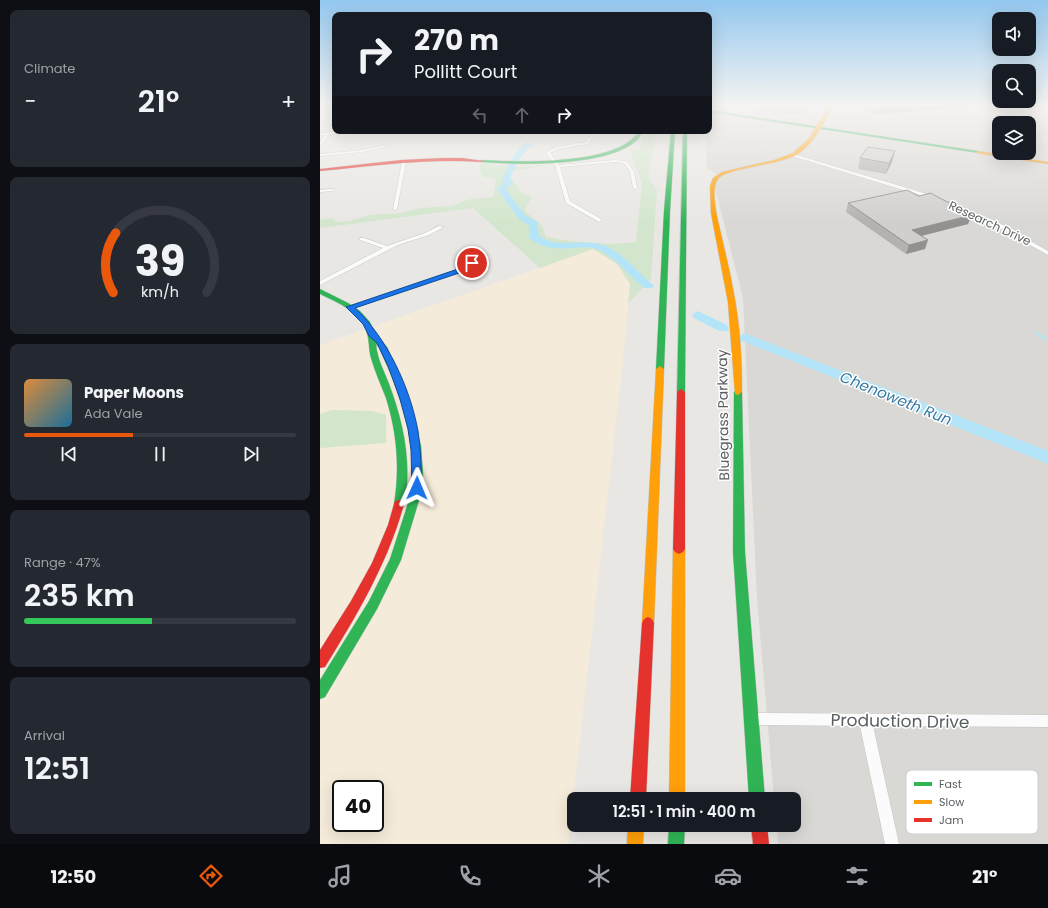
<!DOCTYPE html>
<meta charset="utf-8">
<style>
body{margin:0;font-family:Poppins,sans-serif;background:#242831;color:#f1f3f6;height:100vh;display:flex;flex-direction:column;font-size:15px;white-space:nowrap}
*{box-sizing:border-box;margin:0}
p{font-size:13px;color:#9ea1a6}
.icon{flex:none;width:22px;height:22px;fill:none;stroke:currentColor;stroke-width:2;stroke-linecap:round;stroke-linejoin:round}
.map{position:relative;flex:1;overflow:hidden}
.drawer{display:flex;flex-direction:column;gap:10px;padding:10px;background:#0d0f14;width:320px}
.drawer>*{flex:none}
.guide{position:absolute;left:12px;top:12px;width:380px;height:122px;border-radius:8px;box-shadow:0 4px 16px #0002;background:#171b24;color:#f1f3f6;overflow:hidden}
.buttons{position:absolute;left:672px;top:12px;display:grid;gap:8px}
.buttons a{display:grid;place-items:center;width:44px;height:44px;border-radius:8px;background:#171b24;box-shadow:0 4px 16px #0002;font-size:20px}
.speed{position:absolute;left:12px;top:780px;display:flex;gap:8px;font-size:20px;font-weight:700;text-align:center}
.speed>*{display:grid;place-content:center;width:52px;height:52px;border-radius:50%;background:#171b24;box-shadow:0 4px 16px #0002;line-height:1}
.speed .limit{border:2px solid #111;border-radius:6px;background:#fff;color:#111}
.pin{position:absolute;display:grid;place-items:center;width:34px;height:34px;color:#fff;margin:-17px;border:2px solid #fff;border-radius:50%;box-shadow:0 1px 4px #0007}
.me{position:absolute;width:44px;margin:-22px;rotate:1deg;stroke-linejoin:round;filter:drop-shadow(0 0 3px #0008)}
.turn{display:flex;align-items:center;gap:14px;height:84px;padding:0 16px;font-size:18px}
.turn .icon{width:52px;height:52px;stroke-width:2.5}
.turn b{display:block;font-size:28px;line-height:34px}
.lanes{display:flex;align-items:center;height:38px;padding:0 16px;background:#0003;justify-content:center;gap:20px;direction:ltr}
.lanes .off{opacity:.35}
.big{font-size:30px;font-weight:600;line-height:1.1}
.drawer .card{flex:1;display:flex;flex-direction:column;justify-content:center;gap:6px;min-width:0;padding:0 14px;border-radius:8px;background:#242831}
.drawer .dial{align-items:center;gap:0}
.dial svg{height:104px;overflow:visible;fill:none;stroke:#363941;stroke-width:7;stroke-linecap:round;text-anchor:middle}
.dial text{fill:#f1f3f6;stroke:none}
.song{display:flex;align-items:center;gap:12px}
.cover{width:48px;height:48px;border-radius:6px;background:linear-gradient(135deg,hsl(30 70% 55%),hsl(200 70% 35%))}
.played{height:4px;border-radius:2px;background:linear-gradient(90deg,#ea580c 40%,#363941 40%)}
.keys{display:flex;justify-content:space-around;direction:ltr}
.heat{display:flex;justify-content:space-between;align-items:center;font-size:22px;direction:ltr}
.charge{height:6px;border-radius:3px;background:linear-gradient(90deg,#34c759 47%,#363941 0)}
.trip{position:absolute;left:247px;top:792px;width:234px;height:40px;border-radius:8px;background:#171b24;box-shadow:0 4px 16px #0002;font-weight:600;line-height:40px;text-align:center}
.tabs{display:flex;height:64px;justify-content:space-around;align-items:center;background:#090b0e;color:#9ea1a6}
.tabs .icon{width:28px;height:28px}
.tabs .selected{color:#ea580c}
.tabs b{font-size:18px;color:#f1f3f6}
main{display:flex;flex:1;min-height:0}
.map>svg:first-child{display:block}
.commercial{fill:#f5ebda;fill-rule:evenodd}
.industrial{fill:#dad8d4;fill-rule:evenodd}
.green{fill:#d3e6cd}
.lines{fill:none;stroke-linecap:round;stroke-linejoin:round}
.stream{stroke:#b4e4f7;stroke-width:2}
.river{fill:#b4e4f7;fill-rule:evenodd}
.street-casing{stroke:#c4c4c3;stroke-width:1}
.fast-casing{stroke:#c5c6c5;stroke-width:1}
.slow-casing{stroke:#c5c6c5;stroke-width:1}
.jam-casing{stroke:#c5c6c5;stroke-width:1}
.street{fill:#fcfbfb;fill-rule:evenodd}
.fast{fill:#30b455;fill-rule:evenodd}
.slow{fill:#ff9f0a;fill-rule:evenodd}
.jam{fill:#e5322d;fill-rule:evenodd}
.wall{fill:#b4b2b0}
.shaded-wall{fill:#929190}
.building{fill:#d1cfcd;stroke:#929190}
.route{fill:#1a73e8;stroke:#114b97}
.labels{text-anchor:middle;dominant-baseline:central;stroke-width:3;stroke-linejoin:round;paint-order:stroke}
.far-street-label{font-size:12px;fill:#595e61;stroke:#fff}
.street-label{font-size:14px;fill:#595e61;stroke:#fff}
.water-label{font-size:15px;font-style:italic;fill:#3578a0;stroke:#fff}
.near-street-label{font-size:17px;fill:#595e61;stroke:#fff}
.key{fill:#fff;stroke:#cdcfd0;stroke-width:1}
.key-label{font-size:11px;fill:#595e61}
</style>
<main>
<section class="drawer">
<div class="card"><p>Climate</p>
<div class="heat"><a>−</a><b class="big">21°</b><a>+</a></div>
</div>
<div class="card dial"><svg viewBox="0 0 100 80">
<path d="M14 69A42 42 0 1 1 86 69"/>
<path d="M14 69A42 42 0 0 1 16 23" stroke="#ea580c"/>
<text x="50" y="56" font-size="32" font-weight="700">39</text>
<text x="50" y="72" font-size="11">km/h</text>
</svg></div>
<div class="card">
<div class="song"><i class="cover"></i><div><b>Paper Moons</b><p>Ada Vale</p></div></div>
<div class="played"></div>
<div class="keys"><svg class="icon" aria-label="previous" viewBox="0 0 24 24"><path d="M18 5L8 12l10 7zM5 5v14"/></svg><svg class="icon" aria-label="pause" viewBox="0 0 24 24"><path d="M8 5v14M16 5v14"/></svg><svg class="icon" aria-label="next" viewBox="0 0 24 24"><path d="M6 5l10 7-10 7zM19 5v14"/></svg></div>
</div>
<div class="card"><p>Range · 47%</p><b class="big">235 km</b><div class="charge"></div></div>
<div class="card"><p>Arrival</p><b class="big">12:51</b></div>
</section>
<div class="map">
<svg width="728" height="844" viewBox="0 0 728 844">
<rect width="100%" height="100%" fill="#e9e7e3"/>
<path class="commercial" d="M273,249L297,264L310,284L304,351L248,844H0V448L66,443L52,411L12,410L0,414V345ZM21,789H55V823H21Z"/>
<path class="industrial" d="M389,105H728V844H458L457,825H474V799H454L437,598L423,298L395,188L399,176L387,168L385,131H389ZM679,123H709V153H679Z"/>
<path class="green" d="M323,131H335L336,134L328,177L337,190L331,279L308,304L310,284L297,264L273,249L220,268L153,208L0,228V220L11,218L17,222L30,221L50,215L81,213L101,208L132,206L150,199L173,197L176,180L174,178L164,177L159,170L160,163L200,167L227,165L193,171L190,176L200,192L211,196L212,199L207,204L205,211L222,226L226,237C256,242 285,246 316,242L322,184L310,150L321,148Z
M12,410L52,411L66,415V443L0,448V414Z"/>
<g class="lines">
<path class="stream" d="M714,332L728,340"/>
<path class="river" d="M207,142L214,144L208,149L196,164L190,179L193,183L186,189L205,215L217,222L219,236C239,250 264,237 286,246C301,252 319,273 332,284L334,286L332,288H324C311,277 294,257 279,250C257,241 238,258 210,239L209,225L199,219L177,189L184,182L182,179C188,166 194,150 207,142Z
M378,311L407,325L409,328L407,331H399L374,318L372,315Z
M424,333L728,451V464L420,340L418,337Z"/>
<defs>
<path id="street" d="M23,131H39L9,134L0,147V143L5,135H0V133Z
M274,131H278L268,144L238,149L230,153L239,165L294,160L306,161L314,171L317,188L315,189L313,188L310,171L304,163L294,162L240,167L250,201L281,219L282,220L279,222L246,203L235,165L226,153L236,147L266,142Z
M65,145L66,147L43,152L0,156V154L43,150Z
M473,154L617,197V198L613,199L472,156Z
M84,161L86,162L77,209L75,210L73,209L82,162Z
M13,189V191L0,192V190Z
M626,202H630L679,223L728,251V255L675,225L626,204Z
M119,226L124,227L109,235L78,245L0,285V281L63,248L40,240V238H44L67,246L105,233Z
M152,261L154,262V264L139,273L32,308H28L27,307L135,271Z
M432,713L728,715V727L553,726L579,844H565L540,726L432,725L428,723L426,719L428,715Z"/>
<path id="fast" d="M389,110L658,151L660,152L658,153L389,112Z
M319,131H323C321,134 319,139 316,141C287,167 199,165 162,162L160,161L162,160C199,162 298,166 319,131Z
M351,131H355L350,211L344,369L340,372L336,369L344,211Z
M363,131H367L365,392L361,395L357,392Z
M0,289L28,303L40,311L50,322L55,334L67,347L81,379L94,418L101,446L103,474L100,497L81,560L57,609L5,697L0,699V680L49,601L70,559L90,497L93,474L91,446L86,418L73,379L59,348L56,344C57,358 64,371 69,384C81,416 89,449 87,483C86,491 86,500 83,507L79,508L75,507L74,504C80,468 77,433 66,398C61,385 55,372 51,358C48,347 50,336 44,326C35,309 16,302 0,294Z
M418,389L422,392L425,552L445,799H429L413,552L414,392Z
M349,825H365L364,844H348Z"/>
<path id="slow" d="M509,105H513C505,122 494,144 478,154C461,165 406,168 398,179C391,188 396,211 398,221C403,244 409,266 413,289C420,323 422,358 422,392L418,395L415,394L408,302L391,213L390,186L393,178L402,172L454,160L473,153L489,138Z
M658,151L728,162V164L656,153Z
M340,366L344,369L334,623L332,627L328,629L324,627L322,623L336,369Z
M359,544L363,546L365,549V799H349L353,549L355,546Z
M308,825H324L323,844H307Z"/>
<path id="jam" d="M122,158H142L164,161L162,162C108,158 54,166 0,171V169L81,160Z
M361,389L365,392V549L363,552L359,554L355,552L353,549L357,392Z
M79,500L83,501L84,504C68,563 37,615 5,667L0,668V650L31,601L52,563L68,525L74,504L75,501Z
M328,617L332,619L334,623L326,799H310L322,623L324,619Z
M431,825H447L449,844H433Z"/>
</defs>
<use href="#street" class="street-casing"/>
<use href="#fast" class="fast-casing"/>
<use href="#slow" class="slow-casing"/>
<use href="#jam" class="jam-casing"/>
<use href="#street" class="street"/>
<use href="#fast" class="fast"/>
<use href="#slow" class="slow"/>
<use href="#jam" class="jam"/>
</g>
<path class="wall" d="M439,105H489L485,115L439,111V109H438Z
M543,105H651L650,107L555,114Z
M575,151L572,162L566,174L538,169L540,158Z
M528,203L648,224L601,236L605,249L586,254L526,212Z"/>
<path class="shaded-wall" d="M487,105H489L485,115Z
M557,105H651L650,107L555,114Z
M575,151L572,162L566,174L569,163Z
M652,215L648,224L589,239L592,230Z
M608,240L605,249L586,254L589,245Z"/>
<path class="building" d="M548,147L575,151L569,163L540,158Z
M587,190L599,196L611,193L614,195L652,215L592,230L608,240L589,245L528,203Z"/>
<linearGradient id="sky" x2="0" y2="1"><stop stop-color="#93c7ee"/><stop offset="0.47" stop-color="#f5f4f2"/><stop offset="1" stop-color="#f5f4f2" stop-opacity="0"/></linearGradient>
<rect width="728" height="223" fill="url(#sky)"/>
<path class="route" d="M150,261L155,263L139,273L35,308C67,338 90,387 98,431C101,450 101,469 102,488L97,493L92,488L91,450L88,429L80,399L68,366L57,343L49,336L43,324L26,307L135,270Z"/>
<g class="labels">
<g class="far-street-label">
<text transform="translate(670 223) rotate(25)">Research Drive</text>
</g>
<g class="street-label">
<text transform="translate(403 415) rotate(-91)">Bluegrass Parkway</text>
</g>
<g class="water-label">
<text transform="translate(576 398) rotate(22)">Chenoweth Run</text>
</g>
<g class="near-street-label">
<text transform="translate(580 721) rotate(1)">Production Drive</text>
</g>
</g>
<rect x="586" y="770" width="132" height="64" rx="6" class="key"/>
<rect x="594" y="782" width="18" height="4" fill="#30b455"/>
<rect x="594" y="800" width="18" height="4" fill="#ff9f0a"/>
<rect x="594" y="818" width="18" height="4" fill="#e5322d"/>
<g class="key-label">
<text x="619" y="788">Fast</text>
<text x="619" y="806">Slow</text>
<text x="619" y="824">Jam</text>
</g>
</svg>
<div class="buttons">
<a><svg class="icon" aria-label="sound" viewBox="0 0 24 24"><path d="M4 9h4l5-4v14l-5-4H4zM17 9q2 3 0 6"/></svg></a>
<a><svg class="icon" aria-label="search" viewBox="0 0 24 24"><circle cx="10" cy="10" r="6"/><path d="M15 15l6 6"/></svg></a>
<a><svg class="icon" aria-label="layers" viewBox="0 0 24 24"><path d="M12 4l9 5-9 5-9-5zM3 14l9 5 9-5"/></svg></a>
</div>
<div class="speed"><div class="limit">40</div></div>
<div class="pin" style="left:152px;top:263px;background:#d93025"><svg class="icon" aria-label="arrive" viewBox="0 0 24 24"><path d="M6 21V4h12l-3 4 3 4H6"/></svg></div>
<svg class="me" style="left:97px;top:488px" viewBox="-20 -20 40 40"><path d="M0-17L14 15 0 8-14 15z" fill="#1a73e8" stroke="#fff" stroke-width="4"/></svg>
<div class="trip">12:51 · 1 min · 400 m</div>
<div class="guide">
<div class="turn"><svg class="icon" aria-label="right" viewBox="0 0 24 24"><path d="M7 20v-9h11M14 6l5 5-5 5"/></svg><div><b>270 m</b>Pollitt Court</div></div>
<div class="lanes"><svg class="icon off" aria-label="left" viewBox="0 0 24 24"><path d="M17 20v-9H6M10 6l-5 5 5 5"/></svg><svg class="icon off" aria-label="ahead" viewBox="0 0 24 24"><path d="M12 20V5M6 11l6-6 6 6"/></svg><svg class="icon" aria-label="right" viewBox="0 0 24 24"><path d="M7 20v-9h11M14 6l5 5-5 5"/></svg></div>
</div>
</div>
</main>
<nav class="tabs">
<b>12:50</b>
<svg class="icon selected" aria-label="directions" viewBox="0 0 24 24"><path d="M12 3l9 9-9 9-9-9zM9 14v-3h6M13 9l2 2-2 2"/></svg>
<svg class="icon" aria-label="music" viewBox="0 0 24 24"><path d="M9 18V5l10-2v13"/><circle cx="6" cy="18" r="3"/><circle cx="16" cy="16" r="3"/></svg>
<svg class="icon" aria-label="phone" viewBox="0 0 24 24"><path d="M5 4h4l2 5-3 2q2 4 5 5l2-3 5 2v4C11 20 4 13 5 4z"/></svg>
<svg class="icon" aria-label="climate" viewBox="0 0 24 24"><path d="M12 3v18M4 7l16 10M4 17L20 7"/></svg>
<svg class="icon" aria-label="car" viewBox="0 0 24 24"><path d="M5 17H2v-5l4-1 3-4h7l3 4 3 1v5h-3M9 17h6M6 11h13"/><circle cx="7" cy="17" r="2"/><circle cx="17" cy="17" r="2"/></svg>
<svg class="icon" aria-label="filters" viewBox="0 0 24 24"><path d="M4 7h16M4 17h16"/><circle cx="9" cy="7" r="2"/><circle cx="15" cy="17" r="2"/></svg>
<b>21°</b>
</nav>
